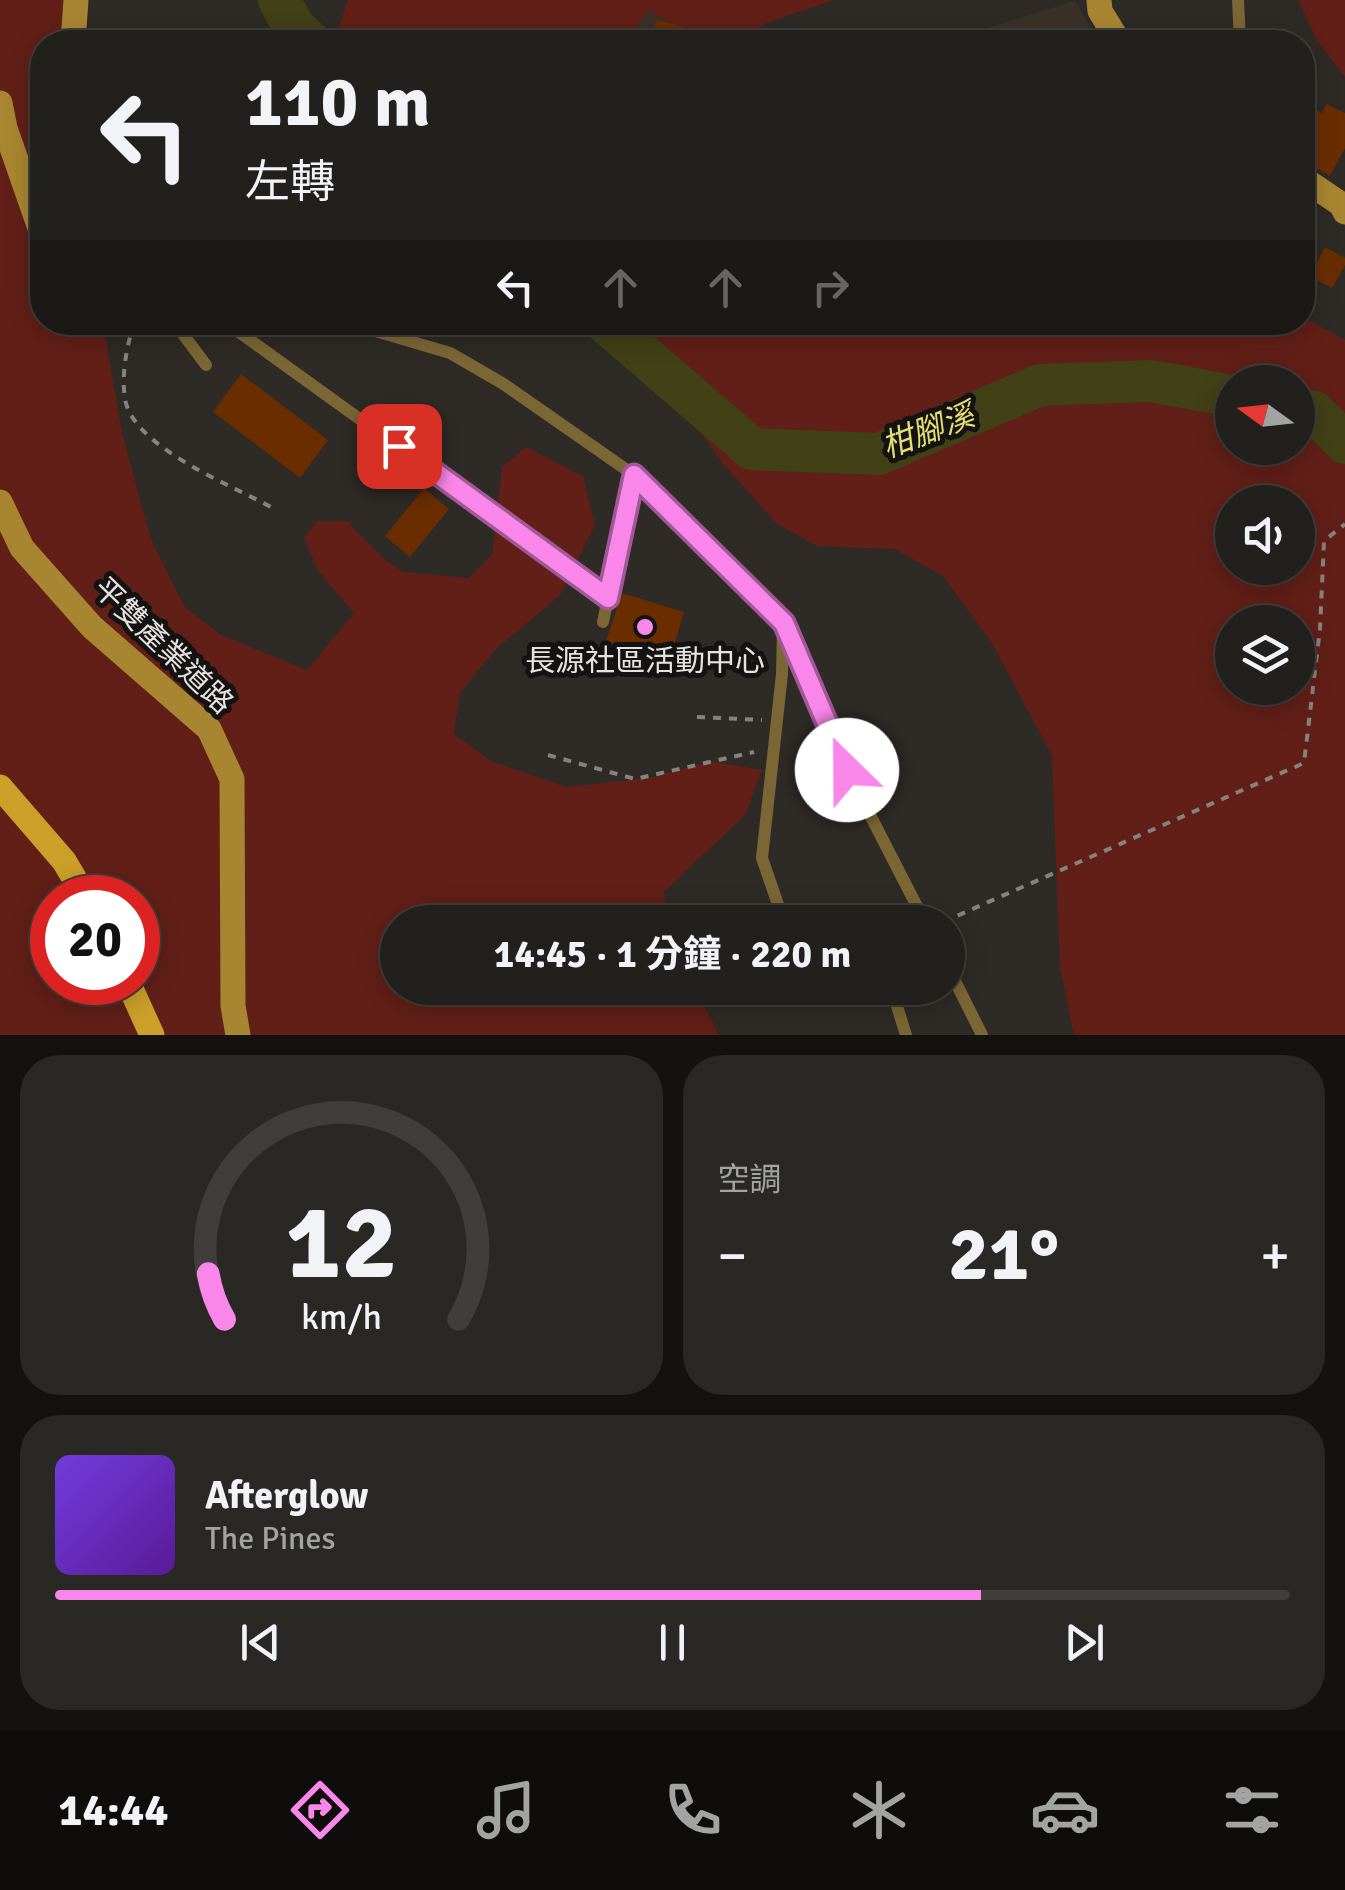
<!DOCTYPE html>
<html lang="zh-TW">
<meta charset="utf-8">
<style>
body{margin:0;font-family:Signika,"Noto Sans TC",sans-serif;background:#2a2825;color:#f1f3f6;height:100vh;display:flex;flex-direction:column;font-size:38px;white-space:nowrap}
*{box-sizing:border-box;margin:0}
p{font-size:32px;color:#a2a3a3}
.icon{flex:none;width:55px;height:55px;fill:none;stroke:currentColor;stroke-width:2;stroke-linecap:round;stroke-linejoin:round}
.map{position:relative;height:1035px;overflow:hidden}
.side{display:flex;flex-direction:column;gap:20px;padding:20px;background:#13120f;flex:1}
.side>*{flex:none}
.top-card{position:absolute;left:30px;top:30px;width:1285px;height:305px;border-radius:40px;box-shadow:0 5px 25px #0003,0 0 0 2px #3f3e3b;background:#22201c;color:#f1f3f6;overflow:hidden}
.needle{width:65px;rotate:285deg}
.tools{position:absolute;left:1215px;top:365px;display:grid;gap:20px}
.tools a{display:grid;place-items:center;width:100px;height:100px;border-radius:50%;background:#22201c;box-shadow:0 5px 25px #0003,0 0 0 2px #3f3e3b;font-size:50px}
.speed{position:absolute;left:30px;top:875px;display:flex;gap:20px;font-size:50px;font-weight:700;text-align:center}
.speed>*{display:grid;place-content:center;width:130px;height:130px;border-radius:50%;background:#22201c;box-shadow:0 5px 25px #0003,0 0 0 2px #3f3e3b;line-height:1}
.speed .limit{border:15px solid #d22;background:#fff;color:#111}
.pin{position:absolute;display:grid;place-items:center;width:85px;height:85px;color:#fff;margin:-42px;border-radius:20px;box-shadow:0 5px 15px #0006}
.me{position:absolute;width:110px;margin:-55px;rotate:337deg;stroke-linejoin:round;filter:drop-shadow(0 0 8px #0008)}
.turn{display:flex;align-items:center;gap:35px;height:210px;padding:0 50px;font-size:45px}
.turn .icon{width:130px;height:130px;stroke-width:2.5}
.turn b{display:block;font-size:70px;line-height:85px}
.lanes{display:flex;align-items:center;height:95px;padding:0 50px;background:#0003;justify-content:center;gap:50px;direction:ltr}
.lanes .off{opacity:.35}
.big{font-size:75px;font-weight:700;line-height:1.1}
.side .widget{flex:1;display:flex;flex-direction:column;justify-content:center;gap:15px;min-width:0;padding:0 35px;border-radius:40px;background:#2a2825}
.side .dial{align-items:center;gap:0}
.dial svg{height:260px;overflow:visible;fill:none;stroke:#3f3e3b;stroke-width:7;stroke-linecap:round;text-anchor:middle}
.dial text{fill:#f1f3f6;stroke:none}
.song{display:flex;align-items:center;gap:30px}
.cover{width:120px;height:120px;border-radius:15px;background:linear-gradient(135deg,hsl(260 70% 55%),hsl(270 70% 35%))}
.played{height:10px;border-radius:5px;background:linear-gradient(90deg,#f987e9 75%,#3f3e3b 75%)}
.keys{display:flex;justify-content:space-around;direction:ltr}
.heat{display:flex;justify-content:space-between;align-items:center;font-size:55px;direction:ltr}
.side .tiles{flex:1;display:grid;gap:20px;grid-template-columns:1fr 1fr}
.widget:last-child{grid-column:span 2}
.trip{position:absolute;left:380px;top:905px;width:585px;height:100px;border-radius:50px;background:#22201c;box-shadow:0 5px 25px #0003,0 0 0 2px #3f3e3b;font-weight:700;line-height:100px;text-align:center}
.menu{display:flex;height:160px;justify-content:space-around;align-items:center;background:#0e0d0b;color:#a2a3a3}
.menu .icon{width:70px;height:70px}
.menu .on{color:#f987e9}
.menu b{font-size:45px;color:#f1f3f6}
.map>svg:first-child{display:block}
.built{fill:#393128}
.green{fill:#611f17;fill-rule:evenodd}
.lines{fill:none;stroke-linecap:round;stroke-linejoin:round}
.river{stroke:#424016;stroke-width:42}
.building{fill:#6a2d00}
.path{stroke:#86837f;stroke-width:4;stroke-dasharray:8 8;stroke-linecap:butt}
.lane{stroke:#7b6635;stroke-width:12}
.secondary{stroke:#a88631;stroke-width:25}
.primary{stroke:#cb9f28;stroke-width:25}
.route-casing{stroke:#a25897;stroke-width:25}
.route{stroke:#f987e9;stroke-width:18}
.poi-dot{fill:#f987e9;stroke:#151312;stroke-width:4}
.labels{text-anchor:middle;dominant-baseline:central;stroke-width:10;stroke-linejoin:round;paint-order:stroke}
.street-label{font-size:30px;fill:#e5e2df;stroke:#151312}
.poi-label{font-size:30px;fill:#e5e2df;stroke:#151312}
.water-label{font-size:32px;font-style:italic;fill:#e5de72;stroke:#151312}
</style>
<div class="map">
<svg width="1345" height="1035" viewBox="0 0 1345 1035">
<rect width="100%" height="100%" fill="#2e2a26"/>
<path class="built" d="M643,0H717L782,42H622Z
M1075,1L1100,42H940L983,29Z"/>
<path class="green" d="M0,0H66V42H42V322L103,323L122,433L151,539L184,606L221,635L307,670L354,613L318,571L304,538L317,521H347L382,557L403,572L469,578L492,555L502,467L526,447L583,476L595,525L560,595L496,649L460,693L454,734L491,761L566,787L650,778L710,761L762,770L745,815L664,892L666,922H398V988H695L719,1035H0ZM52,898H138V982H52Z
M348,0H834L767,23L737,42H702L648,10L627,42H334Z
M1298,0H1345V77L1316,39Z
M1303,317L1345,340V1035H1074L1060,968L1052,756L993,645L943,576L894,549L817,546L777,524L723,464L623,323L1302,322ZM1232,382H1298V448H1232ZM1232,502H1298V568H1232ZM1232,622H1298V688H1232Z"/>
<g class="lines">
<path class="river" d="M279,0L294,27L310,42
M605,322L752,449L879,454L1040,385L1151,381L1232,396
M1298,409L1314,412L1345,443"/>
</g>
<path class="building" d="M657,20L680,26L703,42H649Z
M1302,101L1322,113L1326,104L1345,113V148L1330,176L1309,164L1302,165Z
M1302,230L1317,235L1303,280H1302Z
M1325,247L1345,258V265L1332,288L1310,276Z
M241,374L328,440L300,478L213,412Z
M424,488L449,509L410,557L385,536Z
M622,593L684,612L669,661L606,641Z"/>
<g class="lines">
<path class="path" d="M134,322C127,347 121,373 125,399C133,447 231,485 271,507
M697,717L762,720
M548,755L635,779L754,752
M943,922L1304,763L1320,629L1324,541L1345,524"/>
<path class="lane" d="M1238,0L1240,42
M174,322L206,365
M225,322L608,598
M345,322L450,353L502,383L634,475L783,623L847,770L925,922
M603,622L634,475
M783,626L782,674L762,858L784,922
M948,967L982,1035
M881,988L896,1003L906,1035"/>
<path class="secondary" d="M1099,0L1100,11L1119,42
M73,42L76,0
M0,103L5,128L42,234
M1302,178L1341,204L1345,212
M0,502L22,548L92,627L209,729L232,779L233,1006L238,1035"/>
<path class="primary" d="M0,787L64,861L86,898
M128,982L152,1035"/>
</g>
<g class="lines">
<defs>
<path id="route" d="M399,446L608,598L634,475L784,623L847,770"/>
</defs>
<use href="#route" class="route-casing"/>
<use href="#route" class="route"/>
</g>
<circle class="poi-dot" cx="645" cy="627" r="10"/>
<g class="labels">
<g class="street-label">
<text transform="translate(163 646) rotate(44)">平雙產業道路</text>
</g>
<g class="poi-label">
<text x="645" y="661">長源社區活動中心</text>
</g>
<g class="water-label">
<text transform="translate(928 431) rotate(-21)">柑腳溪</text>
</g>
</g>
</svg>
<div class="tools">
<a><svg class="needle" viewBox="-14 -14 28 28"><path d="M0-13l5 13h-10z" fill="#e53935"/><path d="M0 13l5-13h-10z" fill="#a2a3a3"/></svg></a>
<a><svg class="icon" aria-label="sound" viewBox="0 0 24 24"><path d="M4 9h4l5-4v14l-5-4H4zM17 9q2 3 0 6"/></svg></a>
<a><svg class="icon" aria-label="layers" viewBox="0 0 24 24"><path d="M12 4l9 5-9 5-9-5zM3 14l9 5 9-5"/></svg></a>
</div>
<div class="speed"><div class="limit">20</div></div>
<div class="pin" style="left:399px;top:446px;background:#d93025"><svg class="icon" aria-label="arrive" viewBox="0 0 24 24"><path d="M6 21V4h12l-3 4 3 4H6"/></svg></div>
<svg class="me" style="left:847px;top:770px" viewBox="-20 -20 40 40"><circle r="19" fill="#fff"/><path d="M0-13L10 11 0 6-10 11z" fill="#f987e9"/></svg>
<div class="trip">14:45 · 1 分鐘 · 220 m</div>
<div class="top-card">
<div class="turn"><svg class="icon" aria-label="left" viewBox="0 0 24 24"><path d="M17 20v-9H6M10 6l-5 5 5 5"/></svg><div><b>110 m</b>左轉</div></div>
<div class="lanes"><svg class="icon" aria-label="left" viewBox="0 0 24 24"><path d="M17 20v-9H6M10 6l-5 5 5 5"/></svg><svg class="icon off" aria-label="ahead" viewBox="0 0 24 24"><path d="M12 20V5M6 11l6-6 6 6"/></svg><svg class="icon off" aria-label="ahead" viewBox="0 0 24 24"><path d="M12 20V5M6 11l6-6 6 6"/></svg><svg class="icon off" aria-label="right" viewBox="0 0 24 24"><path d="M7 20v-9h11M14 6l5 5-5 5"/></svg></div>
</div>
</div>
<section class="side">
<div class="tiles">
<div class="widget dial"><svg viewBox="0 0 100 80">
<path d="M14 69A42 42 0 1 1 86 69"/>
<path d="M14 69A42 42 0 0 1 9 55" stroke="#f987e9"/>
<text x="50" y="56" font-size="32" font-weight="700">12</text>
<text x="50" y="72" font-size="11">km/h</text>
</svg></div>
<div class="widget"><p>空調</p>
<div class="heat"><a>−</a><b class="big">21°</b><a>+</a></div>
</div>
<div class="widget">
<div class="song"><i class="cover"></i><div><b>Afterglow</b><p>The Pines</p></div></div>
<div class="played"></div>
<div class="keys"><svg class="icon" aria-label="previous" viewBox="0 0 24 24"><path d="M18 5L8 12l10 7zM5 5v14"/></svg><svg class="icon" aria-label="pause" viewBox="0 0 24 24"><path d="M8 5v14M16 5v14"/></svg><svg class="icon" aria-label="next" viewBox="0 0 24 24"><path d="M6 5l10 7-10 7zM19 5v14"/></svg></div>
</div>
</div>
</section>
<nav class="menu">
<b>14:44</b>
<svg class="icon on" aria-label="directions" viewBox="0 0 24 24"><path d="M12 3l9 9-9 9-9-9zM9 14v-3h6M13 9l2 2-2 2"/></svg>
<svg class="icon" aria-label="music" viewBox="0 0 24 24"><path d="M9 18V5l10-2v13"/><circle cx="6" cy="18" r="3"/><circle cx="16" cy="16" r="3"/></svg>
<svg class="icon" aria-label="phone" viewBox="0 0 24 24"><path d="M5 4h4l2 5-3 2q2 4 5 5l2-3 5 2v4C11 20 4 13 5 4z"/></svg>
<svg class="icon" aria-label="climate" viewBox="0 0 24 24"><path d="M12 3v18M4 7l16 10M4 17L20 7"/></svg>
<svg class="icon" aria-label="car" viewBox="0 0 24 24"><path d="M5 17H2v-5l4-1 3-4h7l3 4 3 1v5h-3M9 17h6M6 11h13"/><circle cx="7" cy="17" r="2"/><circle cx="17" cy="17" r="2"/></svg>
<svg class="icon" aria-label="filters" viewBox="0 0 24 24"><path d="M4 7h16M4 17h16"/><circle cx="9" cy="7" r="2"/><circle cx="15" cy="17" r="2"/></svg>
</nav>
